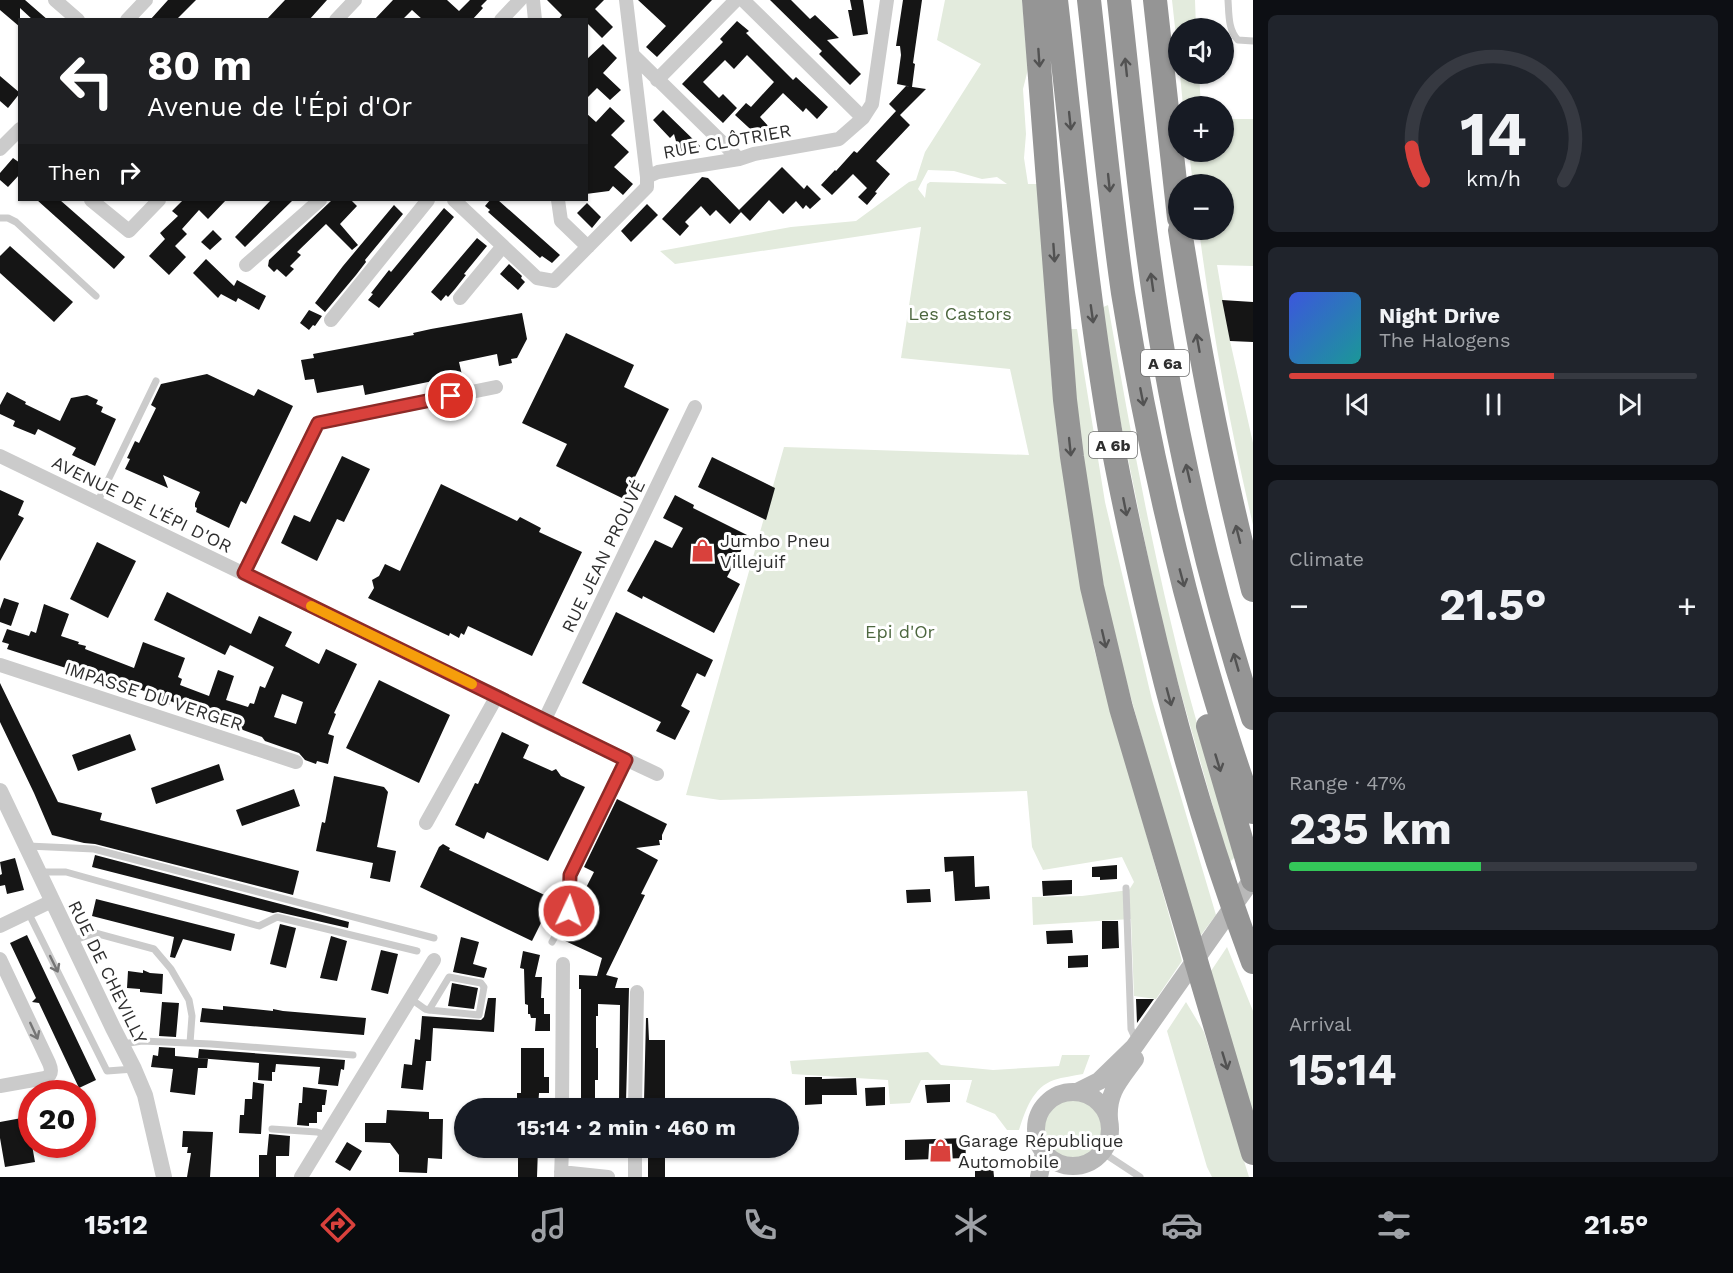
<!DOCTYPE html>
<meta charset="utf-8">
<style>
body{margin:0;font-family:"Work Sans",sans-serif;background:#20242c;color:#f1f3f6;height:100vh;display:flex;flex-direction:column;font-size:22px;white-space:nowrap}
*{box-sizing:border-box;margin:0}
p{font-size:20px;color:#9ea1a6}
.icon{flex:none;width:33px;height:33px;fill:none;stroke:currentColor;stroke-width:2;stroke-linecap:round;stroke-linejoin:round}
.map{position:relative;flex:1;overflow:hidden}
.side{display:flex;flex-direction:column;gap:15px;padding:15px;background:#0d0f14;width:480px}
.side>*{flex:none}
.hud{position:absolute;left:18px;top:18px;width:570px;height:183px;border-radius:0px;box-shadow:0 2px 4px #0004;background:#202124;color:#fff;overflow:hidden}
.buttons{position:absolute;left:1168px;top:18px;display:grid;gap:12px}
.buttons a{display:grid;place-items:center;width:66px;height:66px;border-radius:50%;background:#171b24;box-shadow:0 2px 4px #0004;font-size:30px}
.speed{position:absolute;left:18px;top:1080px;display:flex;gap:12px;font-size:30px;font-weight:700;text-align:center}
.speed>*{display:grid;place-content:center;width:78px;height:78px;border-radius:50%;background:#171b24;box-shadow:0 2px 4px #0004;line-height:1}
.speed .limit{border:9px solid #d22;background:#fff;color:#111}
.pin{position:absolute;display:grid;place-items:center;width:51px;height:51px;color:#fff;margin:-26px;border:3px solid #fff;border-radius:50%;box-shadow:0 2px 6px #0007}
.me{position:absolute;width:66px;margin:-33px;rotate:3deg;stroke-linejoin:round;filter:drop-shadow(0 0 4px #0008)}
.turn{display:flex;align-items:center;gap:21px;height:126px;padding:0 30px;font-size:27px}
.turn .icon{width:78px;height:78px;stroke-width:2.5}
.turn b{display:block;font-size:42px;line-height:51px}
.then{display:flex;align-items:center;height:57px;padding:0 30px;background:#0003;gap:12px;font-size:22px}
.big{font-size:45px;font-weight:700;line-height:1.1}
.side .card{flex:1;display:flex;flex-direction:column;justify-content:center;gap:9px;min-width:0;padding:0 21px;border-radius:9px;background:#20242c}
.side .dial{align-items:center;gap:0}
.dial svg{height:156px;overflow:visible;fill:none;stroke:#363941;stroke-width:7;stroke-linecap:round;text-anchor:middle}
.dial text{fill:#f1f3f6;stroke:none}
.song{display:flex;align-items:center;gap:18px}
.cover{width:72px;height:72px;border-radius:9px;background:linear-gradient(135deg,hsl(230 70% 55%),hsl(180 70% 35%))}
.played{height:6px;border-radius:3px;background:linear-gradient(90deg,#d9413c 65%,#363941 65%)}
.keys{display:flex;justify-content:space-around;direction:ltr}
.heat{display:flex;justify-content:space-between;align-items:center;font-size:33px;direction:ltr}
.charge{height:9px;border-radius:4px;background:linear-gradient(90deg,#34c759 47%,#363941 0)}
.trip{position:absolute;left:454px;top:1098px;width:345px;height:60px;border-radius:30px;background:#171b24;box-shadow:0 2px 4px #0004;font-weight:700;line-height:60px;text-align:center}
.menu{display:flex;height:96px;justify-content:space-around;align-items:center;background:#090b0e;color:#9ea1a6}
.menu .icon{width:42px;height:42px}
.menu .selected{color:#d9413c}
.menu b{font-size:27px;color:#f1f3f6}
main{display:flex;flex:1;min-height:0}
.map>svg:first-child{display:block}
.green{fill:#e3ebdd;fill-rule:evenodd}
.building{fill:#151515;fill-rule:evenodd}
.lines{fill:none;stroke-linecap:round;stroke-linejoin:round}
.service{stroke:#cbcbcb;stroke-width:7}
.minor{stroke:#cbcbcb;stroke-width:14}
.tertiary{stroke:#cbcbcb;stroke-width:16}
.secondary{stroke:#b8b8b8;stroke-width:18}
.motorway{stroke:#959595;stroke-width:24}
.oneway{stroke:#525252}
.oneway2{stroke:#757575}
.route-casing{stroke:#8d2a27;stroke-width:15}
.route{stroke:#d9413c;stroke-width:10}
.slow{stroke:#f59e0b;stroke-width:10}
.labels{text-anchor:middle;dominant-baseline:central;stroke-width:6;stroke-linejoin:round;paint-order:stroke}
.shield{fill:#fff;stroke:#6d6d6d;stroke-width:1.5}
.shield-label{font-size:16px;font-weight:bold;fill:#2e2e2e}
.street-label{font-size:18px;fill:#2e2e2e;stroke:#fff}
.park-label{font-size:18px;fill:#4d673f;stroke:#fff}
.poi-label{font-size:18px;fill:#2e2e2e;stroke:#fff;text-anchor:start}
</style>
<main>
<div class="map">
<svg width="1253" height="1177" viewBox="0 0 1253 1177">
<rect width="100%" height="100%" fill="#fff"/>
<path class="green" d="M945,0H1022L1028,69L1023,89L1026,134L1024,158L1028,184H1040L1051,375L1059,450L1094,649L1182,961L1156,999L1134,996L1131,919L1033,925L1032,897L1082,896L1129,890L1134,882L1122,857L1043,870L1032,847L1027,791L720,800L686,795L784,447L1029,455L1010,369L901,358L921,227L675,264L660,251L791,227L856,221L909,182L916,180L925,152L981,64L937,40ZM928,170L954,171L982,179L997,177L1007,184L930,182L927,184L925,198L918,189Z
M1172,0H1195L1196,28H1179V64Z
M1180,74H1199L1201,106H1183Z
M1224,119H1253V266L1217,265L1230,341L1253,443V525C1230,427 1212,329 1199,230H1224V184H1193L1189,152H1224Z
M1108,305C1127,412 1146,518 1171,623C1189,701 1213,778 1237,855L1229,863L1162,626L1119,414L1101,308Z
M1070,329H1077L1105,502L1152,700L1216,915L1198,939L1113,633L1089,512L1081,453Z
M1227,947L1253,1011V1121L1209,974Z
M1186,1002L1204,1032L1249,1177H1212L1207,1167L1167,1031Z
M928,1052L941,1065L993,1070L1059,1066L1062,1055H1090L1083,1074C1073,1076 1063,1077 1054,1080C1033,1087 1025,1111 1019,1130H1007L995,1114L966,1102L972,1080H921L910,1103L890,1104L888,1080L792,1074L790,1061Z
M1043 1128a30 30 0 1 1 60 0a30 30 0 1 1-60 0Z"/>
<path class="building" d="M0,0H25L48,20H33L20,8V27L0,10Z
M168,0H196L176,20H150Z
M285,0H327L309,20H266Z
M393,0H447L459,11L470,0H487L481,6L483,8L472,20H423L412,10L402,20H374Z
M547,0H604L595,9L613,27L602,38L586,22V20H558L562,15Z
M638,0H712L657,57L646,47L666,26Z
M770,0H791L810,19L815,15L839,38L827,40L861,74L850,85L819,54L822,51Z
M850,0H863L868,34L853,36L848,10H852Z
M903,0H922L913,63L915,64L912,87L897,84L901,55L900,46H896Z
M737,21L749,31L746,33L793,80L796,77L828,107L817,119L806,108L803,112L783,93L760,117L770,128L760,138L735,115L746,103L751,107L774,82L747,55L734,69L725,60L703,82L719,98L723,94L737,108L723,123L682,84L723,42L720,39Z
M603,44L617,58L603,73L621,90L610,100L597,88L586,99V60Z
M0,76L20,93L8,108L0,101Z
M906,86L926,89L900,115L910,125L876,161L890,174L875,192L877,193L867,205L858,197L867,188L853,174L832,195L821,185L835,170L836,171L854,151L857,153L896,111L889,104Z
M610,107L625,121L611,135L629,152L614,167L633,184L623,195L613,186L609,191L586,194V113L596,122Z
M663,110L700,146L692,154L690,153L688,155L685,151L679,152L674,134L670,138L653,120Z
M13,158L20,163V174L8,187L0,180V173Z
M782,167L804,189L807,185L821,199L810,209L806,205L803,209L796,201L783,214L769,200L750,221L739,210Z
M702,177L708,178L741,212L730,224L716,210L710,216L701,206L685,222L689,226L680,236L662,219Z
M37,200H60L125,257L114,269Z
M183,200H226L208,219L199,210L182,229L187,234L175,246L186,257L169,275L149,256L165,239L160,233L178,216L172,211Z
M271,200H293L245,247L235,237Z
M332,200H351L357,206L340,224L358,245L352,250L326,224L297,252L301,255L290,266L294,269L286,277L277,269L274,272L268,266L269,260Z
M490,200H498L560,255L552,263L542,256L540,258L488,212L490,210L485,206Z
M587,203L601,217L592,228L577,213Z
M647,204L658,215L631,242L621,231Z
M394,205L403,214L365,260L366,262L356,275L325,312L315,303L343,266Z
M444,208L454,217L379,308L368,300L373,294L371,293L389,270L391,272Z
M213,230L222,239L210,250L201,242Z
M477,238L487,246L464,274L466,275L455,289L448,297L446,295L441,301L431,292Z
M10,246L73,302L54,322L0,273V256Z
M206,259L234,286L237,280L266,296L259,310L238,298L236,302L221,294L218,298L193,273Z
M509,264L522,276L521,278L525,282L518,290L500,274Z
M1222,300L1253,302V342L1230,341Z
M309,310L322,316L315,326L313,325L309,330L300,323Z
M522,313L527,339L517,358L511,359L512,363L499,366L497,354L459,362L462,375L365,395L363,385L317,393L314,379L305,380L301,360L314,358L313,354L414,335L413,333L431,329Z
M566,333L634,365L624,387L669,409L624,499L556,466L567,444L522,423Z
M207,374L254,396L258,389L293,406L246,504L241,501L229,528L196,512L197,508L195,507V503L200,492L163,475L168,488L125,469L130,459L127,458L135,441L139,443L156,408L151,405L161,384Z
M7,392L26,402L25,404L60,421L71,398L87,395L98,400L96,404L103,407L101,412L116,419L95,466L72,455L76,448L38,429L35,435L13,426L15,421L0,414V405Z
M342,456L370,469L344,522L337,519L317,561L281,543L294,515L310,522Z
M712,457L775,488L766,520L698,487Z
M441,484L517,521L520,517L541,528L539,532L582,552L532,656L468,626L464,635L461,633L459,638L450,633L449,636L368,598L374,588L372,580L379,576L385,564L400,571Z
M0,490L24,501L18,515L24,518L0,561Z
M675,495L694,505L693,508L749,536L727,577L740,584L714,633L643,596L642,599L627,591L655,540L672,548L683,528L663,518Z
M97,542L136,561L108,618L70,599Z
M167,592L251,634L259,616L292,632L285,646L319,664L326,649L357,664L334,713L336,714L328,734L334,736L328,764L317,761L316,764L305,760L299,753L265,741L262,737L213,719L214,717L170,701L169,705L152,699L153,694L115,681L114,684L85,675L83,680L68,675L69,669L7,649L9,644L2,642L7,629L29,636L31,631L36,633L44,604L69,614L61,636L79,642L78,644L86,646L85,649L134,668L143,642L185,658L178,677L182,679L180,685L209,696L218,670L234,676L226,700L248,707L250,703L254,704L260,686L265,688L274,667L230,645L225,655L154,620ZM282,694L303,702L296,724L274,717Z
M4,598L19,603L11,626L0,622V609Z
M616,612L713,660L705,677L697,673L681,706L690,711L675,740L656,731L661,722L582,683Z
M379,680L450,715L419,783L346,748Z
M0,683L58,802L102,813L100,820L299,871L293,895L95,844L84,843L52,835L34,793L0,722Z
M502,732L529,745L523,758L552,771L556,769L561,776L585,787L548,861L487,832L484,839L455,825L475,783L478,784Z
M130,734L136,750L78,771L72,755Z
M219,764L224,780L156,804L151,788Z
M334,776L384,787L388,792L377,847L396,851L390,882L370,878L373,863L316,851L322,822L325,823Z
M294,789L300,806L242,826L236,810Z
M617,799L667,824L662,835V840H659L660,845L636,848L658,860L641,894L645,895L606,975L618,978L615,988H629L626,1102H619L620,1005L598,1004V1016H596V1048H598V1080H595V1108H581V989H579V975L597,976L602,958L563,940L561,937L594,872L584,867Z
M443,844L450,848L449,850L553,899L532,941L420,887L439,847Z
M95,855L349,922L348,928L278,912L273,913L92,867Z
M974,856L975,887L989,886L990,899L955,901L953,871L945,872L944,857Z
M15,858L24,890L7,894L5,885L0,886V875L2,874L0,862Z
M1117,865V879L1100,880V877H1092V867Z
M1072,880V894L1043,896L1042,881Z
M930,889L931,902L907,903L906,890Z
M96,899L235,934L231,951L183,939L175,958L170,957L174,937L92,916Z
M1102,921H1118L1119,948L1102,949Z
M280,924L296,928L286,968L270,964Z
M1072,930L1073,943L1047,944L1046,931Z
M27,935L96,1080L79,1088L39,1003L32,1002L36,998L10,943Z
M331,936L347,941L337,981L320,978Z
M461,937L479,942L473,964L487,968L484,978L453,972Z
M381,950L398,954L388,994L371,990Z
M523,951L540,955L535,977H542L541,998H544V1014H550V1031H535L536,1018H531L530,1014H528V1005L525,1004L524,969L520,968Z
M1088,955V967L1068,968V956Z
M143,970L150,973L163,974L162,994L140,992V989L127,988L128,971L143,973Z
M452,983L478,988L474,1009L448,1006Z
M488,998H496L494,1032L433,1028L431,1061H426L423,1090L401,1088L404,1064L412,1065L415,1039L420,1040L422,1016L481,1020L484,1017Z
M1136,999H1154L1137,1023Z
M162,1002L179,1003L176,1037L159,1036Z
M223,1006L273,1011V1009L283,1011L366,1018L364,1035L200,1022L202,1008L223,1010Z
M646,1018H648L649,1040H665V1108H648V1102H644Z
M159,1047L175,1048V1056L208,1059L207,1068H198L195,1095L170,1092L173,1069L151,1067L153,1055L158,1056Z
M521,1048H544V1077H549V1093H539L538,1108H517V1093H521Z
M199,1049L345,1060L344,1070L341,1069L338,1086L318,1084L320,1067L276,1064L275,1072H272V1081L258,1080L259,1063L198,1058Z
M805,1077H822V1079L856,1078L857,1095H822V1104L805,1105Z
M253,1082L264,1084L261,1134L239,1133L240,1115H244L245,1099H252Z
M950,1084V1102L927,1103L925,1085Z
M303,1087L327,1090L325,1105H322V1112H317V1123H309V1126L297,1125L299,1103H302Z
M885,1087V1105L866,1106L865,1088Z
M387,1110L429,1112V1119H443L442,1159L428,1158L427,1173L399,1172V1155L390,1143L365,1142V1123H386Z
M27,1117L35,1162L5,1167L0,1138V1122Z
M183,1131L213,1132L210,1177H187L191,1153H187L188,1147H182Z
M269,1134L290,1136L289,1156H276V1177H259V1155H267Z
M965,1138L966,1158L905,1160V1140Z
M347,1142L362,1151L350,1171L335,1162Z
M518,1148H538L537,1177H518Z
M648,1148H665V1177H648Z
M993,1166L994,1177H975V1167Z"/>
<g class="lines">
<path class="service" d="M1228,0C1229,14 1228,30 1238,40L1253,41
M0,218H8L16,222L96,296
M97,503L156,381
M28,846L94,849L434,938
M40,872H66L259,926L277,917L417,951
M1126,888L1131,1029L1136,1040
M28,912L107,1071L134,1069
M72,941L95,933L154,949L171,969L189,1000L192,1016L190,1043
M552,942L569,911L570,875L626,760
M411,999L425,1009L429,1010L479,1015L484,987L481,983L449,977L429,1010
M123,1044L142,1041L211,1044L353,1055
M272,1129L317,1132L326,1135
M1102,1152L1140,1177"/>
<path class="minor" d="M55,0L78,20
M533,0L535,20
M626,0L647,177
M743,0L863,118
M127,20L146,0
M336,20L355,0
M501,20L520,0
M633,55L739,159
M657,80L736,0
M0,149L20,129
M91,200L129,231L159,200
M454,200L537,278L554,281L647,187V177L658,172L739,159L754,154L839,139L863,118L872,104L887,0
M558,200L561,221L588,247
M246,265L320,200
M460,298L503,246
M331,320L428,200
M0,456L497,696L544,721L657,774
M244,573L318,423L496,387
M0,665L296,762
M544,721L695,407
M426,823L497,696
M0,926L52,901
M0,959L49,1063C52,1070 52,1075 45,1078L0,1086
M562,1108L563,964
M635,1108L637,992
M561,1172L608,1177
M301,1177L434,960
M561,1177L562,1148
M635,1177V1148"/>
<path class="tertiary" d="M0,791L113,1028L134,1069L145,1095L164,1177"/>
<path class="secondary" d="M1077,1092L1099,1081L1134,1047L1253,878
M1036 1129a37 37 0 1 1 74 0a37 37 0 1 1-74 0Z
M1109,1119C1107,1092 1120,1080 1135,1059
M1039,1177L1044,1152"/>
<path class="motorway" d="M1034,0L1065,400L1072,457L1092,587L1121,708L1253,1153
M1056,0C1072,139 1085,279 1108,418C1118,479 1132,541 1146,602C1174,724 1209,845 1253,962
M1089,0C1100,98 1109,196 1123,293C1139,393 1160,492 1185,590C1205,665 1226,739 1253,812
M1119,0C1132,117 1143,235 1163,352C1185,476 1214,599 1253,718
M1155,0L1179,218
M1180,230C1199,351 1222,471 1253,590
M1208,726L1253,880"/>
</g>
<defs><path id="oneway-shaft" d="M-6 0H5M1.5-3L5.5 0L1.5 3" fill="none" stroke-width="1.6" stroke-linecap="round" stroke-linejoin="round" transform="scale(1.5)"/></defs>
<g class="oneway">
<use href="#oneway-shaft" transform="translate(1039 58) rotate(86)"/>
<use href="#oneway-shaft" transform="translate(1126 67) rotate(-96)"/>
<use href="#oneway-shaft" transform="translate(1070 121) rotate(84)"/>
<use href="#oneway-shaft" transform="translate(1109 183) rotate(84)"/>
<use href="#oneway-shaft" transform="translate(1054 253) rotate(86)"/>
<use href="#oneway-shaft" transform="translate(1152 282) rotate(-98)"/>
<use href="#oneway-shaft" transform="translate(1092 314) rotate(82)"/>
<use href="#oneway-shaft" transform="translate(1198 343) rotate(-100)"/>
<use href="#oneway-shaft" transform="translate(1142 397) rotate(79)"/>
<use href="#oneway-shaft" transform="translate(1070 447) rotate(84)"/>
<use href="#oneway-shaft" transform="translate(1188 473) rotate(-103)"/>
<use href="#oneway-shaft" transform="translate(1125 507) rotate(79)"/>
<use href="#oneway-shaft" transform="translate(1238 534) rotate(-104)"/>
<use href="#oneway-shaft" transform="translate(1182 578) rotate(75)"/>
<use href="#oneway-shaft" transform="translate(1104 639) rotate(77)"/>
<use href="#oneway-shaft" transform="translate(1236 662) rotate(-106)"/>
<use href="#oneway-shaft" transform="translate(1169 697) rotate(75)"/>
<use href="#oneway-shaft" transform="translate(1218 763) rotate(73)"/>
<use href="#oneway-shaft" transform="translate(1225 1061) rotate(73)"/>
</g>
<g class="oneway2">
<use href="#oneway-shaft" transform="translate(54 964) rotate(64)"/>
<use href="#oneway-shaft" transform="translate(34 1031) rotate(65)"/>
</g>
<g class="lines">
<defs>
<path id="route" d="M451,396L318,423L244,573L626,760L570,875L569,911"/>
</defs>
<use href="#route" class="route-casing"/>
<use href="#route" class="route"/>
<path class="slow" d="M311,606L472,684"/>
</g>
<defs>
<symbol id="shop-bare" viewBox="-9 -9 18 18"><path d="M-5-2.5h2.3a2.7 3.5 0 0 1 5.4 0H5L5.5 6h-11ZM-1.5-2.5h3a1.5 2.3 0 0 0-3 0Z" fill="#d9413c" stroke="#fff" stroke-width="2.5" paint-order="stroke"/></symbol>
</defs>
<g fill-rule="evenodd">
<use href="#shop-bare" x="686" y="534" width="33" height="33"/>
<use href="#shop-bare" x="924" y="1134" width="33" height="33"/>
</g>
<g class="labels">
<g class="shield">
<rect x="1141" y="350" width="48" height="26" rx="4.5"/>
<rect x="1089" y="432" width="48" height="26" rx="4.5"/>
</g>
<g class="shield-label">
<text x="1165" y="363">A 6a</text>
<text x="1113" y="445">A 6b</text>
</g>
<g class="street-label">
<text transform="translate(727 141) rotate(-10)">RUE CLÔTRIER</text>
<text transform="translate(142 504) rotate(26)">AVENUE DE L'ÉPI D'OR</text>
<text transform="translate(603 556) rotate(-64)">RUE JEAN PROUVÉ</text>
<text transform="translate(154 696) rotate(18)">IMPASSE DU VERGER</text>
<text transform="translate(108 972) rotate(64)">RUE DE CHEVILLY</text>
</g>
<g class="park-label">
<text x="960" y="313">Les Castors</text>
<text x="900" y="631">Epi d'Or</text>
</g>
<g class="poi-label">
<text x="720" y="540">Jumbo Pneu<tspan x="720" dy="21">Villejuif</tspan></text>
<text x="958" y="1140">Garage République<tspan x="958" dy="21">Automobile</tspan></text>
</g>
</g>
</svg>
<div class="buttons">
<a><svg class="icon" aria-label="sound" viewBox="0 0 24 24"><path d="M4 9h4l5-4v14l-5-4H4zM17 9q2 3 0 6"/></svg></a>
<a>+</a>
<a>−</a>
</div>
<div class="speed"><div class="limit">20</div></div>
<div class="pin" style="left:451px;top:396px;background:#d93025"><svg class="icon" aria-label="arrive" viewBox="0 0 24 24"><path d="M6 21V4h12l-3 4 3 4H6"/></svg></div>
<svg class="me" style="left:569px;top:911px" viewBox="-20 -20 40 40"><circle r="17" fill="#d9413c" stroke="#fff" stroke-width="3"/><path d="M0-11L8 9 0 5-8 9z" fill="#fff"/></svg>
<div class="trip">15:14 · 2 min · 460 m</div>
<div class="hud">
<div class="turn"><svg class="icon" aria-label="left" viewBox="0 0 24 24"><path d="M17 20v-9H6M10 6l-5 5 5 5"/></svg><div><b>80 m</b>Avenue de l'Épi d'Or</div></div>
<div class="then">Then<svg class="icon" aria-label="right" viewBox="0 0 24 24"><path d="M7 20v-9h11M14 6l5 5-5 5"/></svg></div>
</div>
</div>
<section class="side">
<div class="card dial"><svg viewBox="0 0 100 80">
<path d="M14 69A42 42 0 1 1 86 69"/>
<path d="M14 69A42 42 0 0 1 8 52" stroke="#d9413c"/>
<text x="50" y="56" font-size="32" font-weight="700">14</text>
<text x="50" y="72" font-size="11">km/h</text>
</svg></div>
<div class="card">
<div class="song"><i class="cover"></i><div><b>Night Drive</b><p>The Halogens</p></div></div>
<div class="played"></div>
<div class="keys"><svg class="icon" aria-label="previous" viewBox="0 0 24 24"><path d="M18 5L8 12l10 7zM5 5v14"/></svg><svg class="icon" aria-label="pause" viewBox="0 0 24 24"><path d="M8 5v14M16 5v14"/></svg><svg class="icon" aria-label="next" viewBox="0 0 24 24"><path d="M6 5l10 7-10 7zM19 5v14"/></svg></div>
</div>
<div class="card"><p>Climate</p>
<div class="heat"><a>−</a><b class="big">21.5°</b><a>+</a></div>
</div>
<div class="card"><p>Range · 47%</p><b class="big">235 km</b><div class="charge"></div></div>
<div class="card"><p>Arrival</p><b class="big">15:14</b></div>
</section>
</main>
<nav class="menu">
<b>15:12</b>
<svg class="icon selected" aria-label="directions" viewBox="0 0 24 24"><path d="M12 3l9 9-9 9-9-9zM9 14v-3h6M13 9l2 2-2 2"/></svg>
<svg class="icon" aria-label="music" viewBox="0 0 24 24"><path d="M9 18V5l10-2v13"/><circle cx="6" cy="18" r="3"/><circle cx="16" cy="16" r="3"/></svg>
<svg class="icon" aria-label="phone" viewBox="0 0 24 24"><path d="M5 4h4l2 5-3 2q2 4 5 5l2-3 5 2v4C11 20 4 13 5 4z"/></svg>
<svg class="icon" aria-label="climate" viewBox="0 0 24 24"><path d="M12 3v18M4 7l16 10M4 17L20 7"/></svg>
<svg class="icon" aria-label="car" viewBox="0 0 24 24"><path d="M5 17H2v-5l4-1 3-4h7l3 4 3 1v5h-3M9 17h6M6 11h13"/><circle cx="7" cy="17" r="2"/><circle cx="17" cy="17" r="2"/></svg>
<svg class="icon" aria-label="filters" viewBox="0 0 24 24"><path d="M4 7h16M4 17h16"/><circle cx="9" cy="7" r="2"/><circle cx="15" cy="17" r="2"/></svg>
<b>21.5°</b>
</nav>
